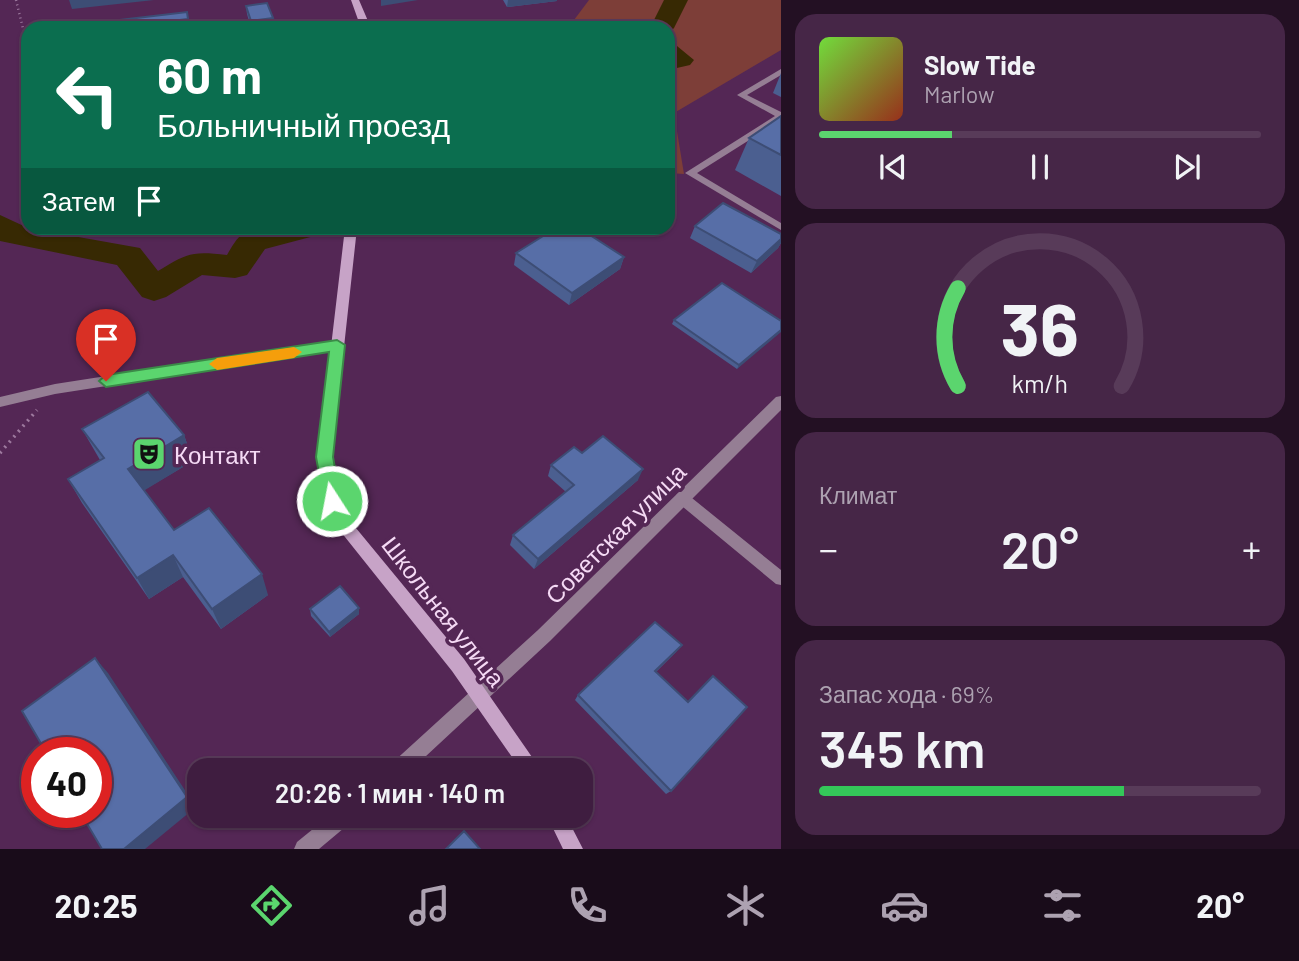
<!DOCTYPE html>
<html lang="ru">
<meta charset="utf-8">
<style>
body{margin:0;font-family:Barlow,sans-serif;background:#462647;color:#f1f3f6;height:100vh;display:flex;flex-direction:column;font-size:26px;white-space:nowrap}
*{box-sizing:border-box;margin:0}
p{font-size:23px;color:#ada2b1}
.icon{flex:none;width:38px;height:38px;fill:none;stroke:currentColor;stroke-width:2;stroke-linecap:round;stroke-linejoin:round}
.map{position:relative;flex:1;overflow:hidden}
.panel{display:flex;flex-direction:column;gap:14px;padding:14px;background:#231023;width:518px}
.panel>*{flex:none}
.hud{position:absolute;left:21px;top:21px;width:654px;height:214px;border-radius:21px;box-shadow:0 2px 5px #0004,0 0 0 2px #583b59;background:#0b6e4f;color:#fff;overflow:hidden}
.speed{position:absolute;left:21px;top:737px;display:flex;gap:14px;font-size:35px;font-weight:700;text-align:center}
.speed>*{display:grid;place-content:center;width:91px;height:91px;border-radius:50%;background:#3f1d40;box-shadow:0 2px 5px #0004,0 0 0 2px #583b59;line-height:1}
.speed .limit{border:10px solid #d22;background:#fff;color:#111}
.pin{position:absolute;display:grid;place-items:center;width:60px;height:60px;color:#fff;margin:-72px -30px;border-radius:50% 50% 50% 0;rotate:-45deg;box-shadow:0 0 7px #0007}
.pin .icon{rotate:45deg}
.me{position:absolute;width:77px;margin:-38px;rotate:349deg;stroke-linejoin:round;filter:drop-shadow(0 0 5px #0008)}
.turn{display:flex;align-items:center;gap:24px;height:147px;padding:0 21px;font-size:32px}
.turn .icon{width:91px;height:91px;stroke-width:2.5}
.turn b{display:block;font-size:49px;line-height:60px}
.then{display:flex;align-items:center;height:66px;padding:0 21px;background:#0003;gap:14px;font-size:26px}
.big{font-size:52px;font-weight:600;line-height:1.1}
.panel .card{flex:1;display:flex;flex-direction:column;justify-content:center;gap:10px;min-width:0;padding:0 24px;border-radius:21px;background:#462647}
.panel .dial{align-items:center;gap:0}
.dial svg{height:182px;overflow:visible;fill:none;stroke:#583b59;stroke-width:7;stroke-linecap:round;text-anchor:middle}
.dial text{fill:#f1f3f6;stroke:none}
.song{display:flex;align-items:center;gap:21px}
.cover{width:84px;height:84px;border-radius:10px;background:linear-gradient(135deg,hsl(100 70% 55%),hsl(10 70% 35%))}
.played{height:7px;border-radius:4px;background:linear-gradient(90deg,#5bd56e 30%,#583b59 30%)}
.keys{display:flex;justify-content:space-around;direction:ltr}
.heat{display:flex;justify-content:space-between;align-items:center;font-size:38px;direction:ltr}
.charge{height:10px;border-radius:5px;background:linear-gradient(90deg,#34c759 69%,#583b59 0)}
.trip{position:absolute;left:187px;top:758px;width:406px;height:70px;border-radius:21px;background:#3f1d40;box-shadow:0 2px 5px #0004,0 0 0 2px #583b59;font-weight:600;line-height:70px;text-align:center}
.tabs{display:flex;height:112px;justify-content:space-around;align-items:center;background:#190c1a;color:#ada2b1}
.tabs .icon{width:49px;height:49px}
.tabs .active{color:#5bd56e}
.tabs b{font-size:32px;color:#f1f3f6}
main{display:flex;flex:1;min-height:0}
.map>svg:first-child{display:block}
.green{fill:#7d3e38}
.lines{fill:none;stroke-linecap:round;stroke-linejoin:round}
.river{fill:#372903;fill-rule:evenodd}
.path-far1{stroke:#9d799e;stroke-width:2.5;stroke-dasharray:1 3.5;stroke-linecap:butt}
.path{stroke:#9d799e;stroke-width:3.5;stroke-dasharray:2 5;stroke-linecap:butt}
.lane{fill:#957e94;fill-rule:evenodd}
.street{fill:#957e94;fill-rule:evenodd}
.secondary{fill:#c7a3c7;fill-rule:evenodd}
.wall{fill:#4b5f90}
.shaded-wall{fill:#3d4d75}
.building{fill:#576ea7;stroke:#3d4d75;stroke-width:2}
.route{fill:#5bd56e;stroke:#3b8a48;stroke-width:2}
.slow{fill:#f59e0b}
.labels{text-anchor:middle;dominant-baseline:central;stroke-width:7;stroke-linejoin:round;paint-order:stroke}
.poi-label{font-size:24px;fill:#f5daf5;stroke:#542755;text-anchor:start}
.street-label{font-size:24px;fill:#f5daf5;stroke:#542755}
</style>
<main>
<div class="map">
<svg width="781" height="849" viewBox="0 0 781 849">
<rect width="100%" height="100%" fill="#542755"/>
<path class="green" d="M589,0H781V50L674,113L684,174L669,173L668,28H568Z"/>
<g class="lines">
<path class="river" d="M664,0H688L674,28L668,34V28H650Z
M668,43L677,46L694,60L690,65L668,70Z
M0,215L28,228L140,248L158,271C188,253 191,251 227,255C231,248 237,237 244,233C264,222 301,226 323,228L318,235L265,249L247,275L235,278L202,275L166,297L154,301L142,297L117,265L0,241Z"/>
<path class="path-far1" d="M16,0L28,49"/>
<path class="path" d="M0,453L37,410"/>
<path class="lane" d="M781,69V75L747,95L781,112V120L697,173L781,223V230L685,173L775,116L737,95Z
M682,492L687,494L781,570V585L776,584L677,502L675,498L677,494Z"/>
<path class="street" d="M337,340L344,345L337,350L55,394L0,407V397L55,384Z
M781,396V410L550,641L411,770H388L391,764L538,630L776,397Z
M329,816H352L350,823L319,849H294L297,842Z"/>
<path class="secondary" d="M351,0H359L371,28H361Z
M345,228H357L332,457L339,500L351,522L464,659L541,770H521L452,671L341,532L325,501L318,457Z
M547,816H566L583,849H563Z"/>
</g>
<path class="wall" d="M503,0H557V1L507,7Z
M246,6L273,18L274,26L251,28L247,14Z
M781,73V97L773,93Z
M781,116V196L735,170L749,138Z
M695,226L781,234V243L778,248L751,273L690,238Z
M516,253L624,257L620,269L569,305L514,265Z
M674,320L781,321L737,369L672,324Z
M82,429L184,435L193,461L144,490L174,530L268,595L221,629L183,577L149,599L82,503L68,479L100,460Z
M582,453L638,480L534,569L510,545L513,535L566,492L548,476L551,465Z
M359,608V614L330,637L311,616L310,609Z
M677,651L656,672L688,702L671,791L666,794L575,700L578,695Z"/>
<path class="shaded-wall" d="M69,0H154L72,9Z
M381,0H418L381,6Z
M508,0H557V1L507,7Z
M273,18L274,26L252,28L251,21Z
M188,19L189,23L148,28H112Z
M781,239V243L778,248L751,273L757,261Z
M624,257L620,269L569,305L572,293Z
M781,330V332L737,369L739,365Z
M184,435L193,461L140,493L128,469Z
M643,469L638,480L534,569L538,559Z
M173,555L183,577L149,599L137,578Z
M262,574L268,595L221,629L212,609Z
M359,608V614L330,637L329,632Z
M95,658L108,673L196,807L145,849H124Z"/>
<path class="building" d="M267,3L273,18L251,21L246,6Z
M187,12L188,19L112,28H86V24Z
M200,24L201,28H175Z
M781,116V155L749,138Z
M723,203L781,234V239L757,261L695,226Z
M556,228H579L624,257L572,293L516,253Z
M722,283L781,321V330L739,365L674,320Z
M148,392L184,435L128,469L174,530L209,508L262,574L212,609L173,555L137,578L68,479L104,458L82,429Z
M603,436L643,469L538,559L513,535L574,485L551,465L574,447L582,453Z
M340,586L359,608L329,632L310,609Z
M655,622L682,645L655,671L688,702L713,676L747,707L671,791L578,695Z
M95,658L187,797L124,849H102L80,812H96V752H46L22,711Z
M464,831L480,849H446Z"/>
<path class="route" d="M337,340L345,345L333,457L341,501L338,506L332,508L326,506L324,501L316,457L329,352L106,387L99,381L106,375Z"/>
<path class="slow" d="M294,347L302,352L294,358L217,370L209,364L217,358Z"/>
<defs>
<symbol id="theatre-square" viewBox="-11 -11 22 22"><rect x="-9" y="-9" width="18" height="18" rx="4" fill="#5bd56e" stroke="#542755"/><path d="M-5-5.5Q0-4 5-5.5V0Q5 5 0 6Q-5 5-5 0ZM-3.3-2.5H-1v1.5H-3.3ZM1-2.5H3.3v1.5H1ZM-2.8 1Q0 5.5 2.8 1Z" fill="#111"/></symbol>
</defs>
<g fill-rule="evenodd">
<use href="#theatre-square" x="130" y="435" width="38" height="38"/>
</g>
<g class="labels">
<g class="poi-label">
<text x="174" y="454">Контакт</text>
</g>
<g class="street-label">
<text transform="translate(615 533) rotate(-45)">Советская улица</text>
<text transform="translate(444 611) rotate(52)">Школьная улица</text>
</g>
</g>
</svg>
<div class="speed"><div class="limit">40</div></div>
<div class="pin" style="left:106px;top:381px;background:#d93025"><svg class="icon" aria-label="arrive" viewBox="0 0 24 24"><path d="M6 21V4h12l-3 4 3 4H6"/></svg></div>
<svg class="me" style="left:332px;top:501px" viewBox="-20 -20 40 40"><circle r="17" fill="#5bd56e" stroke="#fff" stroke-width="3"/><path d="M0-11L8 9 0 5-8 9z" fill="#fff"/></svg>
<div class="trip">20:26 · 1 мин · 140 m</div>
<div class="hud">
<div class="turn"><svg class="icon" aria-label="left" viewBox="0 0 24 24"><path d="M17 20v-9H6M10 6l-5 5 5 5"/></svg><div><b>60 m</b>Больничный проезд</div></div>
<div class="then">Затем<svg class="icon" aria-label="arrive" viewBox="0 0 24 24"><path d="M6 21V4h12l-3 4 3 4H6"/></svg></div>
</div>
</div>
<section class="panel">
<div class="card">
<div class="song"><i class="cover"></i><div><b>Slow Tide</b><p>Marlow</p></div></div>
<div class="played"></div>
<div class="keys"><svg class="icon" aria-label="previous" viewBox="0 0 24 24"><path d="M18 5L8 12l10 7zM5 5v14"/></svg><svg class="icon" aria-label="pause" viewBox="0 0 24 24"><path d="M8 5v14M16 5v14"/></svg><svg class="icon" aria-label="next" viewBox="0 0 24 24"><path d="M6 5l10 7-10 7zM19 5v14"/></svg></div>
</div>
<div class="card dial"><svg viewBox="0 0 100 80">
<path d="M14 69A42 42 0 1 1 86 69"/>
<path d="M14 69A42 42 0 0 1 14 26" stroke="#5bd56e"/>
<text x="50" y="56" font-size="32" font-weight="700">36</text>
<text x="50" y="72" font-size="11">km/h</text>
</svg></div>
<div class="card"><p>Климат</p>
<div class="heat"><a>−</a><b class="big">20°</b><a>+</a></div>
</div>
<div class="card"><p>Запас хода · 69%</p><b class="big">345 km</b><div class="charge"></div></div>
</section>
</main>
<nav class="tabs">
<b>20:25</b>
<svg class="icon active" aria-label="directions" viewBox="0 0 24 24"><path d="M12 3l9 9-9 9-9-9zM9 14v-3h6M13 9l2 2-2 2"/></svg>
<svg class="icon" aria-label="music" viewBox="0 0 24 24"><path d="M9 18V5l10-2v13"/><circle cx="6" cy="18" r="3"/><circle cx="16" cy="16" r="3"/></svg>
<svg class="icon" aria-label="phone" viewBox="0 0 24 24"><path d="M5 4h4l2 5-3 2q2 4 5 5l2-3 5 2v4C11 20 4 13 5 4z"/></svg>
<svg class="icon" aria-label="climate" viewBox="0 0 24 24"><path d="M12 3v18M4 7l16 10M4 17L20 7"/></svg>
<svg class="icon" aria-label="car" viewBox="0 0 24 24"><path d="M5 17H2v-5l4-1 3-4h7l3 4 3 1v5h-3M9 17h6M6 11h13"/><circle cx="7" cy="17" r="2"/><circle cx="17" cy="17" r="2"/></svg>
<svg class="icon" aria-label="filters" viewBox="0 0 24 24"><path d="M4 7h16M4 17h16"/><circle cx="9" cy="7" r="2"/><circle cx="15" cy="17" r="2"/></svg>
<b>20°</b>
</nav>
